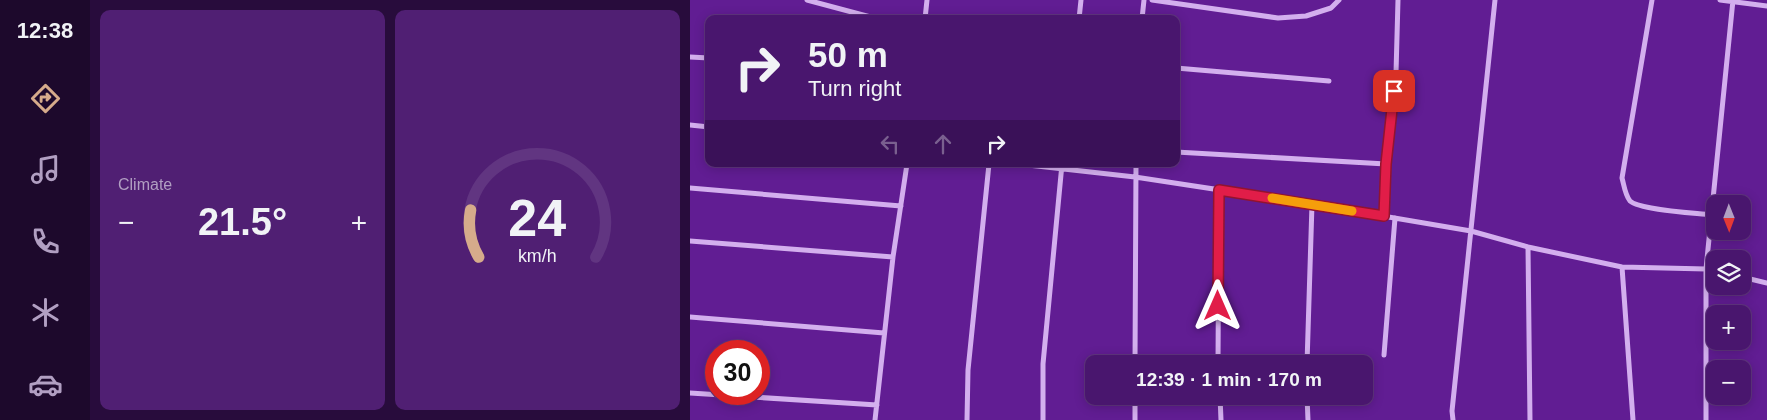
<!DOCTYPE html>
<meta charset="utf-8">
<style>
body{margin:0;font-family:Arial,sans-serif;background:#501f73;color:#f1f3f6;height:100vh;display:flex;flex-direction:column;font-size:19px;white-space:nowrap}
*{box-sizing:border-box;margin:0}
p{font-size:16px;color:#b19fc2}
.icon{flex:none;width:28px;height:28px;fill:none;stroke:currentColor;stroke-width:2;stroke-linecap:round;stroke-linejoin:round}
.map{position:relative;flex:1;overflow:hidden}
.drawer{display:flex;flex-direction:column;gap:10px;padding:10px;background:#280c3c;width:600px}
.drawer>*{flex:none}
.banner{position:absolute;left:15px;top:15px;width:475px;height:152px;border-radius:10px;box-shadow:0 2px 12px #0003,0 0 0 1px #613581;background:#49166e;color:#f1f3f6;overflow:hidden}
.needle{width:32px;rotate:179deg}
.buttons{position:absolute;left:1016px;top:195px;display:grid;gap:10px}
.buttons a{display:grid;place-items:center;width:45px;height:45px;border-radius:10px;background:#49166e;box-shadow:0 2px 12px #0003,0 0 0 1px #613581;font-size:25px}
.speed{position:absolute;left:15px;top:340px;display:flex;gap:10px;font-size:25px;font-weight:700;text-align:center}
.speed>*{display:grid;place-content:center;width:65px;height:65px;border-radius:50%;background:#49166e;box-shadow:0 2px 12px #0003,0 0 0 1px #613581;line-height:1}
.speed .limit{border:8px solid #d22;background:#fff;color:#111}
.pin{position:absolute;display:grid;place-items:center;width:42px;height:42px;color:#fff;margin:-21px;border-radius:10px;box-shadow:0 2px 8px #0006}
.me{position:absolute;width:55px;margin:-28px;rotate:0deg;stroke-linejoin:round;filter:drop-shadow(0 0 4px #0008)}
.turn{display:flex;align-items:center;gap:18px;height:105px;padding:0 20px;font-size:22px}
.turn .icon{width:65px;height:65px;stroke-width:2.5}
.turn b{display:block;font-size:35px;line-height:42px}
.lanes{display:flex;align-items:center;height:48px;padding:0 20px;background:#0003;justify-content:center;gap:25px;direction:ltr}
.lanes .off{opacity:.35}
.big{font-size:38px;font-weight:700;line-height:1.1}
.drawer .tile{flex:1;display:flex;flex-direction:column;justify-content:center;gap:8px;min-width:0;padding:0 18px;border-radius:10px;background:#501f73}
.drawer .dial{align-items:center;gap:0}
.dial svg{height:130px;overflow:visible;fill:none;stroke:#613581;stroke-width:7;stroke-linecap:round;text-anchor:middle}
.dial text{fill:#f1f3f6;stroke:none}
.heat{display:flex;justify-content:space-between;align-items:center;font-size:28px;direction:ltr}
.drawer .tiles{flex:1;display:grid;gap:10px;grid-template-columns:repeat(2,1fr)}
.trip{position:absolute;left:395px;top:355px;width:288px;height:50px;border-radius:10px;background:#49166e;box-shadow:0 2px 12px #0003,0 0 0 1px #613581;font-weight:700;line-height:50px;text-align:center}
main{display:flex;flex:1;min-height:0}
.dock{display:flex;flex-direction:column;width:90px;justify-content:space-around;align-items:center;background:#1d092c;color:#b19fc2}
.dock .icon{width:35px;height:35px}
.dock .selected{color:#d6ab8b}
.dock b{font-size:22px;color:#f1f3f6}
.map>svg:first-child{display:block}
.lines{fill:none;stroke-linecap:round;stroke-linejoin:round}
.street{stroke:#d3afee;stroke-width:5}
.route-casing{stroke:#92132f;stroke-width:12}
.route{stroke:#e11d48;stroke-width:9}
.slow{stroke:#f59e0b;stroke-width:9}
</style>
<main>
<nav class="dock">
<b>12:38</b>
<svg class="icon selected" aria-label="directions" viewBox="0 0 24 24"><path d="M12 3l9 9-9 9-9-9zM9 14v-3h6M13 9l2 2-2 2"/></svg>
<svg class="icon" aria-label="music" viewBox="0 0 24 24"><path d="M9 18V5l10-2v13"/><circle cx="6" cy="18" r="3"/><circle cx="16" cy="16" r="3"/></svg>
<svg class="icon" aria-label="phone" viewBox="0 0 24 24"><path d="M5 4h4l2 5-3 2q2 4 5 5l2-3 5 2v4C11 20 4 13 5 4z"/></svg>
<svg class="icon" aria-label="climate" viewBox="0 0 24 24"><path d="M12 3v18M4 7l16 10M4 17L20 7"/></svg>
<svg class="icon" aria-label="car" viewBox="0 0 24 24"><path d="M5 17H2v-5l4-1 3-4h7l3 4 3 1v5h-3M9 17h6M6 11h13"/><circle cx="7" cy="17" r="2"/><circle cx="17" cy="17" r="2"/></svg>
</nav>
<section class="drawer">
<div class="tiles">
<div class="tile"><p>Climate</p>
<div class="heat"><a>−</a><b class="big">21.5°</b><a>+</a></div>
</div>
<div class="tile dial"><svg viewBox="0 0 100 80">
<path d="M14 69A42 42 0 1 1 86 69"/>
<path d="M14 69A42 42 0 0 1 9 40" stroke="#d6ab8b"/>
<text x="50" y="56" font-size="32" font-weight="700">24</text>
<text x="50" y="72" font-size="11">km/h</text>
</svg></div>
</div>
</section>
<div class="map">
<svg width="1077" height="420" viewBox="0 0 1077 420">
<rect width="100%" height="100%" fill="#611d93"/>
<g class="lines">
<path class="street" d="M117,0L188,19
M462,0L588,18L616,16L641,8L649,0
M962,0L932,178C934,185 935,195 940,201C950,210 1005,213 1021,215
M1030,0L1077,6
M235,19L237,0
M389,19L391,0
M452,19L454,0
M0,57L19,58
M486,68L639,81
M0,125L19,127
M486,152L696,164
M329,164L445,177L622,204L781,231L838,247L932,267L1016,269L1025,271
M0,188L211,206
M695,216L696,164L706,73L708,0
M0,241L203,257
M838,247L840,420
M932,267L943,420
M1052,277L1077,283
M0,317L194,333
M694,355L705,218
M445,364L446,164
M528,364L529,190
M617,364L622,204
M0,393L187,405
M530,396L531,420
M617,396L618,420
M185,420L203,257L217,164
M277,420L278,370L299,164
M353,420V364L372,164
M445,420V396
M763,420L762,411L805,0
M1016,420V269L1043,0"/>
</g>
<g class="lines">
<defs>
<path id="route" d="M528,306L529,190L694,216L696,164L704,91"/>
</defs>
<use href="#route" class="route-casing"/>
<use href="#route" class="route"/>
<path class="slow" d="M582,198L662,211"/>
</g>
</svg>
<div class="buttons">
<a><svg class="needle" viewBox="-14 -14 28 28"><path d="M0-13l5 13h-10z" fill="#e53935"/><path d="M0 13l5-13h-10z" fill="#b19fc2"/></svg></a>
<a><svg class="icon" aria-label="layers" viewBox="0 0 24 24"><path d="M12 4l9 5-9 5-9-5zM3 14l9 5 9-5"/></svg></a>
<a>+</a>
<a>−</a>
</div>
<div class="speed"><div class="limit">30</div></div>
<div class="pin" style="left:704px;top:91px;background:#d93025"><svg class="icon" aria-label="arrive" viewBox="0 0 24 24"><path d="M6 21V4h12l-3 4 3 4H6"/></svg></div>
<svg class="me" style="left:528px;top:306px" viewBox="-20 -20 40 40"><path d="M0-17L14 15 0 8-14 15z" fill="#e11d48" stroke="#fff" stroke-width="4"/></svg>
<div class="trip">12:39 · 1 min · 170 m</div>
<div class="banner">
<div class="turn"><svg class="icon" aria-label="right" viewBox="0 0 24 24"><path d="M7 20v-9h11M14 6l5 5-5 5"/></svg><div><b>50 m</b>Turn right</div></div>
<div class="lanes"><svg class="icon off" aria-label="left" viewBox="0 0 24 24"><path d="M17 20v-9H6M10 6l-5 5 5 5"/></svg><svg class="icon off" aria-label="ahead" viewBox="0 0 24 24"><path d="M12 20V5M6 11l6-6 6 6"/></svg><svg class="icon" aria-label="right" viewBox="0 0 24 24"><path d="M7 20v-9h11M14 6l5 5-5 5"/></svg></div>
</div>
</div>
</main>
